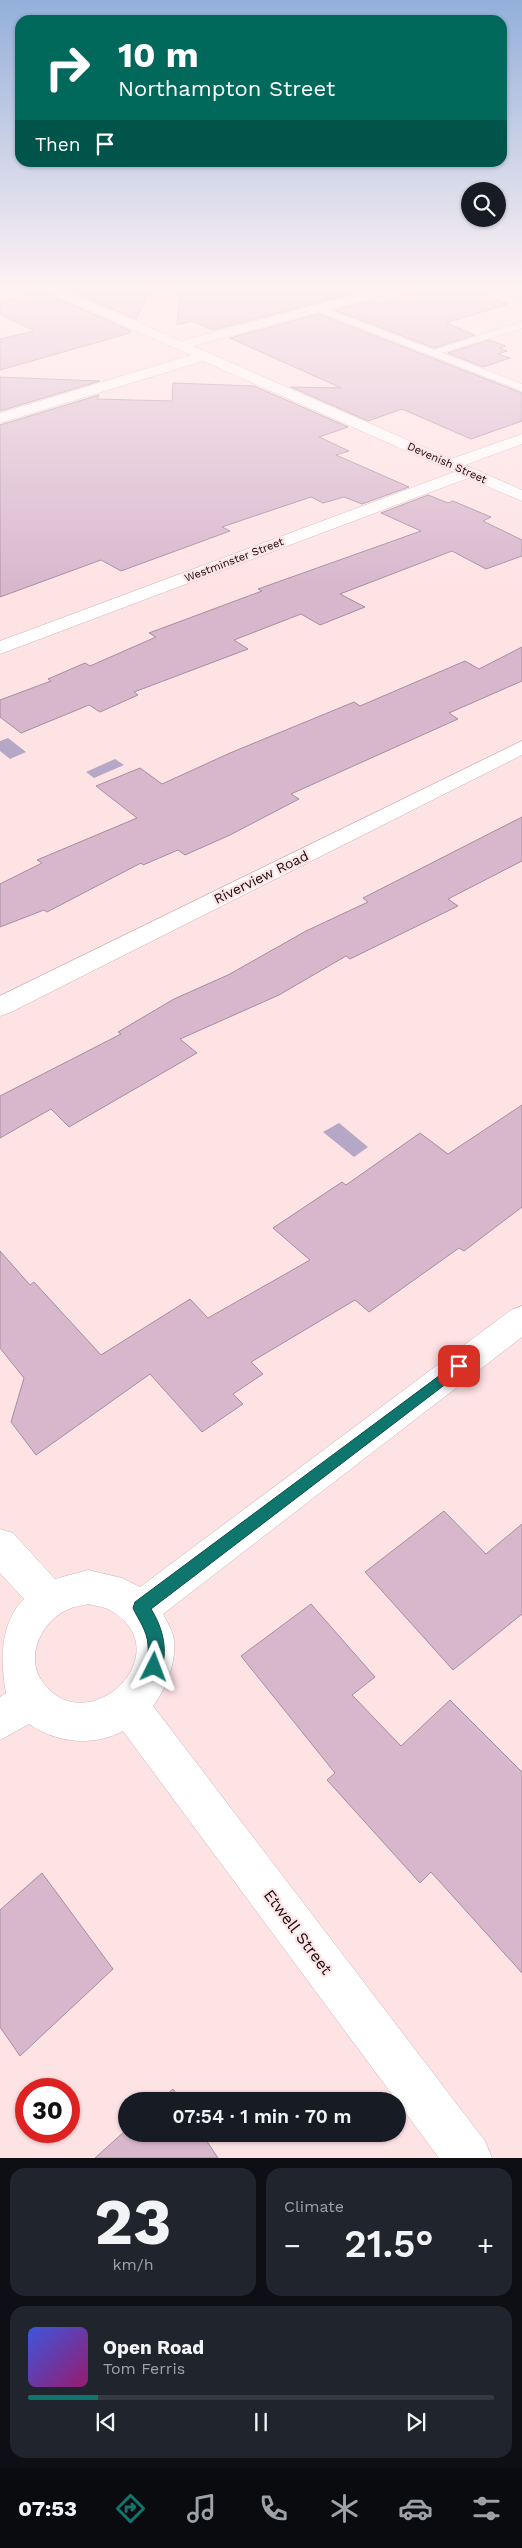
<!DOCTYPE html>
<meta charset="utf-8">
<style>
body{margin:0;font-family:"Work Sans",sans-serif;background:#20242c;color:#f1f3f6;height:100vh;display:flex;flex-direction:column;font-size:19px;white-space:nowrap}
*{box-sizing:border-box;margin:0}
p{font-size:16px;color:#9ea1a6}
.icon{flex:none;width:28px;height:28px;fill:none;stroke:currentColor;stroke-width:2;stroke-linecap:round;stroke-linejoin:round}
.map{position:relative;height:2158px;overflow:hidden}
.drawer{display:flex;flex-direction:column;gap:10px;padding:10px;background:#0d0f14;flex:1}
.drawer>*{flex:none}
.banner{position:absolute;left:15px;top:15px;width:492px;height:152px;border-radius:15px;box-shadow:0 1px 4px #0004;background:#00695c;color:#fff;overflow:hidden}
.tools{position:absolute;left:461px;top:182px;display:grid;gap:10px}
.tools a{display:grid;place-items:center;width:45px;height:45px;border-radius:50%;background:#171b24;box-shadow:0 1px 4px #0004;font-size:25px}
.speed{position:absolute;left:15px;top:2078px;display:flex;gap:10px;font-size:25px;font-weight:700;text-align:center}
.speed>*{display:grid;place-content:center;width:65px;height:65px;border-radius:50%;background:#171b24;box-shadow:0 1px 4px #0004;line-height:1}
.speed .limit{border:8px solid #d22;background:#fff;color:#111}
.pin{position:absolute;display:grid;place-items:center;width:42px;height:42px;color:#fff;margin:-21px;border-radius:10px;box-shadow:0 2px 8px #0006}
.me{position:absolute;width:55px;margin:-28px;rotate:3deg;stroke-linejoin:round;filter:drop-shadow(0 0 4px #0008)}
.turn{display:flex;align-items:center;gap:18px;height:105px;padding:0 20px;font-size:22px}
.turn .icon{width:65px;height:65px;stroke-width:2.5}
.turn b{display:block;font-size:35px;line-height:42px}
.then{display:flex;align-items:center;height:48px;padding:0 20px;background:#0003;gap:10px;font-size:19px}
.big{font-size:38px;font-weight:600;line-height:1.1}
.drawer .card{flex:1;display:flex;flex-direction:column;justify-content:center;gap:8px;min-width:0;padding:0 18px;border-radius:15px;background:#20242c}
.drawer .dial{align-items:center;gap:0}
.dial b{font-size:65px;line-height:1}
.song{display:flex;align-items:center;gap:15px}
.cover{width:60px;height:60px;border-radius:8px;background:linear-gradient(135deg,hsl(230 70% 55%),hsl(320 70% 35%))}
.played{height:5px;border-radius:2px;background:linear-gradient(90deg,#0f766e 15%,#363941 15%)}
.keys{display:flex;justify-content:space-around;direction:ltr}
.heat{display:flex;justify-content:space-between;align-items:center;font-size:28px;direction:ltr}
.drawer .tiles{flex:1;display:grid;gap:10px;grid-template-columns:1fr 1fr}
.card:last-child{grid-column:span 2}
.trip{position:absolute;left:118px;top:2092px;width:288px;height:50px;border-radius:25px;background:#171b24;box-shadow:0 1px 4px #0004;font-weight:600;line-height:50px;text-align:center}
.menu{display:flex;height:80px;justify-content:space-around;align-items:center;background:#090b0e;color:#9ea1a6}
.menu .icon{width:35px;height:35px}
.menu .current{color:#0f766e}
.menu b{font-size:22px;color:#f1f3f6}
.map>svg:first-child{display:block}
.water{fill:#b5a7c6}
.building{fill:#d8b7cd;stroke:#a68e9e}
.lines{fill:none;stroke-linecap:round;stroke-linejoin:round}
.service-casing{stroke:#d0b0b3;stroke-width:1}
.minor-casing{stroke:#d0b0b3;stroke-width:1}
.service{fill:#fff;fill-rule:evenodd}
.minor{fill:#fff;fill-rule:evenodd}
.route{fill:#0f766e;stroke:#0a4d48}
.labels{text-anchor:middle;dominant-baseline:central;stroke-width:4.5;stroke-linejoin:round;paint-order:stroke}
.far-street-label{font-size:11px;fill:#160b0c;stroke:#fee3e5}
.street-label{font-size:14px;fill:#160b0c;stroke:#fee3e5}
.near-street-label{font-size:16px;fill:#160b0c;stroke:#fee3e5}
</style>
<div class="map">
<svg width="522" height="2158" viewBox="0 0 522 2158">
<rect width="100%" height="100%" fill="#fee3e5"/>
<path class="water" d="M8,738L26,752L10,759L0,751V741Z
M115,759L124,765L94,778L86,772Z
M339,1123L368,1147L354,1157L323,1132Z"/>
<path class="building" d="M65,285H153L136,319L60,286Z
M180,285H325L350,294L213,330L192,321L177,325Z
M443,285H452L508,304L446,323L475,335L434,348L335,310L369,301L377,303Z
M41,291L131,331L130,333L0,370V339L34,331L0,314V302Z
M319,314L522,393V421L471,439L402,409L368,421L291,387L341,388L230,338Z
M489,340L506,346L500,348L507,351L498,354L510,358L483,367L448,353Z
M0,377L100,381L0,411Z
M173,383L254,386L348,427L319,437L349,451L336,455L409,487L362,504L344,497L323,503L311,497L222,527L230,531L121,571L101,560L0,597V425L99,395L97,399L172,401Z
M428,495L448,503L453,501L491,517L483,521L522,540V556L486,569L452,551L340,594L365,607L320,625L301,614L234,640L248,649L134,692L138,695L100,712L89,705L21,733L0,717V700L51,681L48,679L85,663L90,666L156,637L149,633L262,591L258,589L421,531L381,513Z
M522,647V681L449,713L458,719L291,794L299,799L230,835L185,855L178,850L143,865L141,863L47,912L44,910L0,927V884L42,863L37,860L137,818L96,786L140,768L162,784L230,753L354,702L360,706L465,661L479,669Z
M522,817V861L448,899L458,906L350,959L346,956L279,995L180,1039L197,1053L69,1127L51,1109L0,1138V1096L121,1034L118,1032L174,999L228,975L306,931L368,902L363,898Z
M522,1105V1207L464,1251L459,1248L369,1312L355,1300L251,1362L263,1374L233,1394L243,1404L202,1432L150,1374L36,1455L11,1422L24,1378L0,1348V1251L30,1285L34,1282L101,1355L190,1299L208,1318L310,1260L273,1228L342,1182L346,1185L420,1133L448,1154Z
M444,1511L486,1554L522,1524V1614L453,1670L365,1572Z
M311,1604L375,1677L352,1695L401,1746L450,1700L522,1772V1973L431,1872L420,1883L327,1780L335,1773L241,1656Z
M42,1873L113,1969L20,2056L0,2027V1910Z
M173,2089L182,2101H159Z
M126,2130V2134H202L218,2158H95Z"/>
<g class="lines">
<defs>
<path id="service" d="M320,306L434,350L522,322V328L442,353L522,384V391L317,311V307Z"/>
<path id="minor" d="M37,285H53L181,341L390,285H410L409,288L193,346L451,459L522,434V444L465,465L522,490V501L468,478L0,654V641L454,472L203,361L0,423V413L191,355L38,288Z
M522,741V755L9,1013L0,1016V996Z
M522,1306V1337L163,1614C166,1620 171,1628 173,1635C178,1658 167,1688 153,1706L485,2141L492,2158H439L123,1731C94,1747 56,1743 29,1724L0,1740V1697L6,1693C0,1661 0,1623 24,1599L0,1573V1529L13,1533L55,1579L88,1570L122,1578L140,1587L511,1310ZM88,1604C96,1606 107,1607 113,1612C181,1655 85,1744 42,1681C24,1656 43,1619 69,1609C75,1606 82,1606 88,1604Z"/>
</defs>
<use href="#service" class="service-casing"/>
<use href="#minor" class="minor-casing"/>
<use href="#service" class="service"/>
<use href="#minor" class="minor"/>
</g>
<linearGradient id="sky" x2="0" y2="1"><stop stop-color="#93afda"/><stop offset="0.49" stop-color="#fff2f3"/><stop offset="1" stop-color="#fff2f3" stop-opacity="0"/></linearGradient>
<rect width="522" height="587" fill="url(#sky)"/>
<path class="route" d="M459,1361L464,1362L466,1366L464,1370L151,1609C163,1628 169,1652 160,1673L154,1675L149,1673C145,1664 149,1655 148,1645C147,1630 139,1621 133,1608L135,1602Z"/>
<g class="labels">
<g class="far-street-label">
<text transform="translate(447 463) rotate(24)">Devenish Street</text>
<text transform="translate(234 560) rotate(-21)">Westminster Street</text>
</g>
<g class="street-label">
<text transform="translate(261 877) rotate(-26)">Riverview Road</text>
</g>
<g class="near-street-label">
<text transform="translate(298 1932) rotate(53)">Etwell Street</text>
</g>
</g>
</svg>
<div class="tools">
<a><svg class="icon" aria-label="search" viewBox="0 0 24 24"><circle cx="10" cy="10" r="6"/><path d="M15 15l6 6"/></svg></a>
</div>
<div class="speed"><div class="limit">30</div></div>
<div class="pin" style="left:459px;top:1366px;background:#d93025"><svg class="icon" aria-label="arrive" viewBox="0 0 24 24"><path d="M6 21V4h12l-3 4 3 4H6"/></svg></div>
<svg class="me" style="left:154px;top:1667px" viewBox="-20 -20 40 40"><path d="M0-17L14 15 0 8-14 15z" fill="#0f766e" stroke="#fff" stroke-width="4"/></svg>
<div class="trip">07:54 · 1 min · 70 m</div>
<div class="banner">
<div class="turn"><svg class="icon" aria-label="right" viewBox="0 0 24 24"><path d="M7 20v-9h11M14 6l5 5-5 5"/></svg><div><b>10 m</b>Northampton Street</div></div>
<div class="then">Then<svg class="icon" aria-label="arrive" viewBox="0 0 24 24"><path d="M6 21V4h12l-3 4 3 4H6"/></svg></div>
</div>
</div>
<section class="drawer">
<div class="tiles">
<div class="card dial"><b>23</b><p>km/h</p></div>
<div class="card"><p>Climate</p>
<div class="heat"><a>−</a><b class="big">21.5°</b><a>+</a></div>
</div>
<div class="card">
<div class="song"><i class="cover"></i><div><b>Open Road</b><p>Tom Ferris</p></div></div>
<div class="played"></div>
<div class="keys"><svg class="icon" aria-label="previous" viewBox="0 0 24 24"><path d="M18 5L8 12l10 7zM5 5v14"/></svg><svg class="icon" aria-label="pause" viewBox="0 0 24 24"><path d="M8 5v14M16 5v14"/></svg><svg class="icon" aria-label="next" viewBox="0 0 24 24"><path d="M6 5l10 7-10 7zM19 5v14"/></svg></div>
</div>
</div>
</section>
<nav class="menu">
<b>07:53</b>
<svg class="icon current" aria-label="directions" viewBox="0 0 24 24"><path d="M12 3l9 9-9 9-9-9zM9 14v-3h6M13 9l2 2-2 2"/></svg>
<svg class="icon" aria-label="music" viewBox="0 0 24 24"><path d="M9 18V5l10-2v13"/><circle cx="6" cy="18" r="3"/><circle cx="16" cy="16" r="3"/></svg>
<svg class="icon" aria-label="phone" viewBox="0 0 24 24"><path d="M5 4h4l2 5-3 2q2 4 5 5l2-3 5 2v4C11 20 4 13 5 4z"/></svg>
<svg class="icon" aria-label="climate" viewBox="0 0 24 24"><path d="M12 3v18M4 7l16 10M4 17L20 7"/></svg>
<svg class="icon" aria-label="car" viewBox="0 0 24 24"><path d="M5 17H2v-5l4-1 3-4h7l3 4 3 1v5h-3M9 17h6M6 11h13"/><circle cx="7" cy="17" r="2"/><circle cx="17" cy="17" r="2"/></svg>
<svg class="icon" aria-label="filters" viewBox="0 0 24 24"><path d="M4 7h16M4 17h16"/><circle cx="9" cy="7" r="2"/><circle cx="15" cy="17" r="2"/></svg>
</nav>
